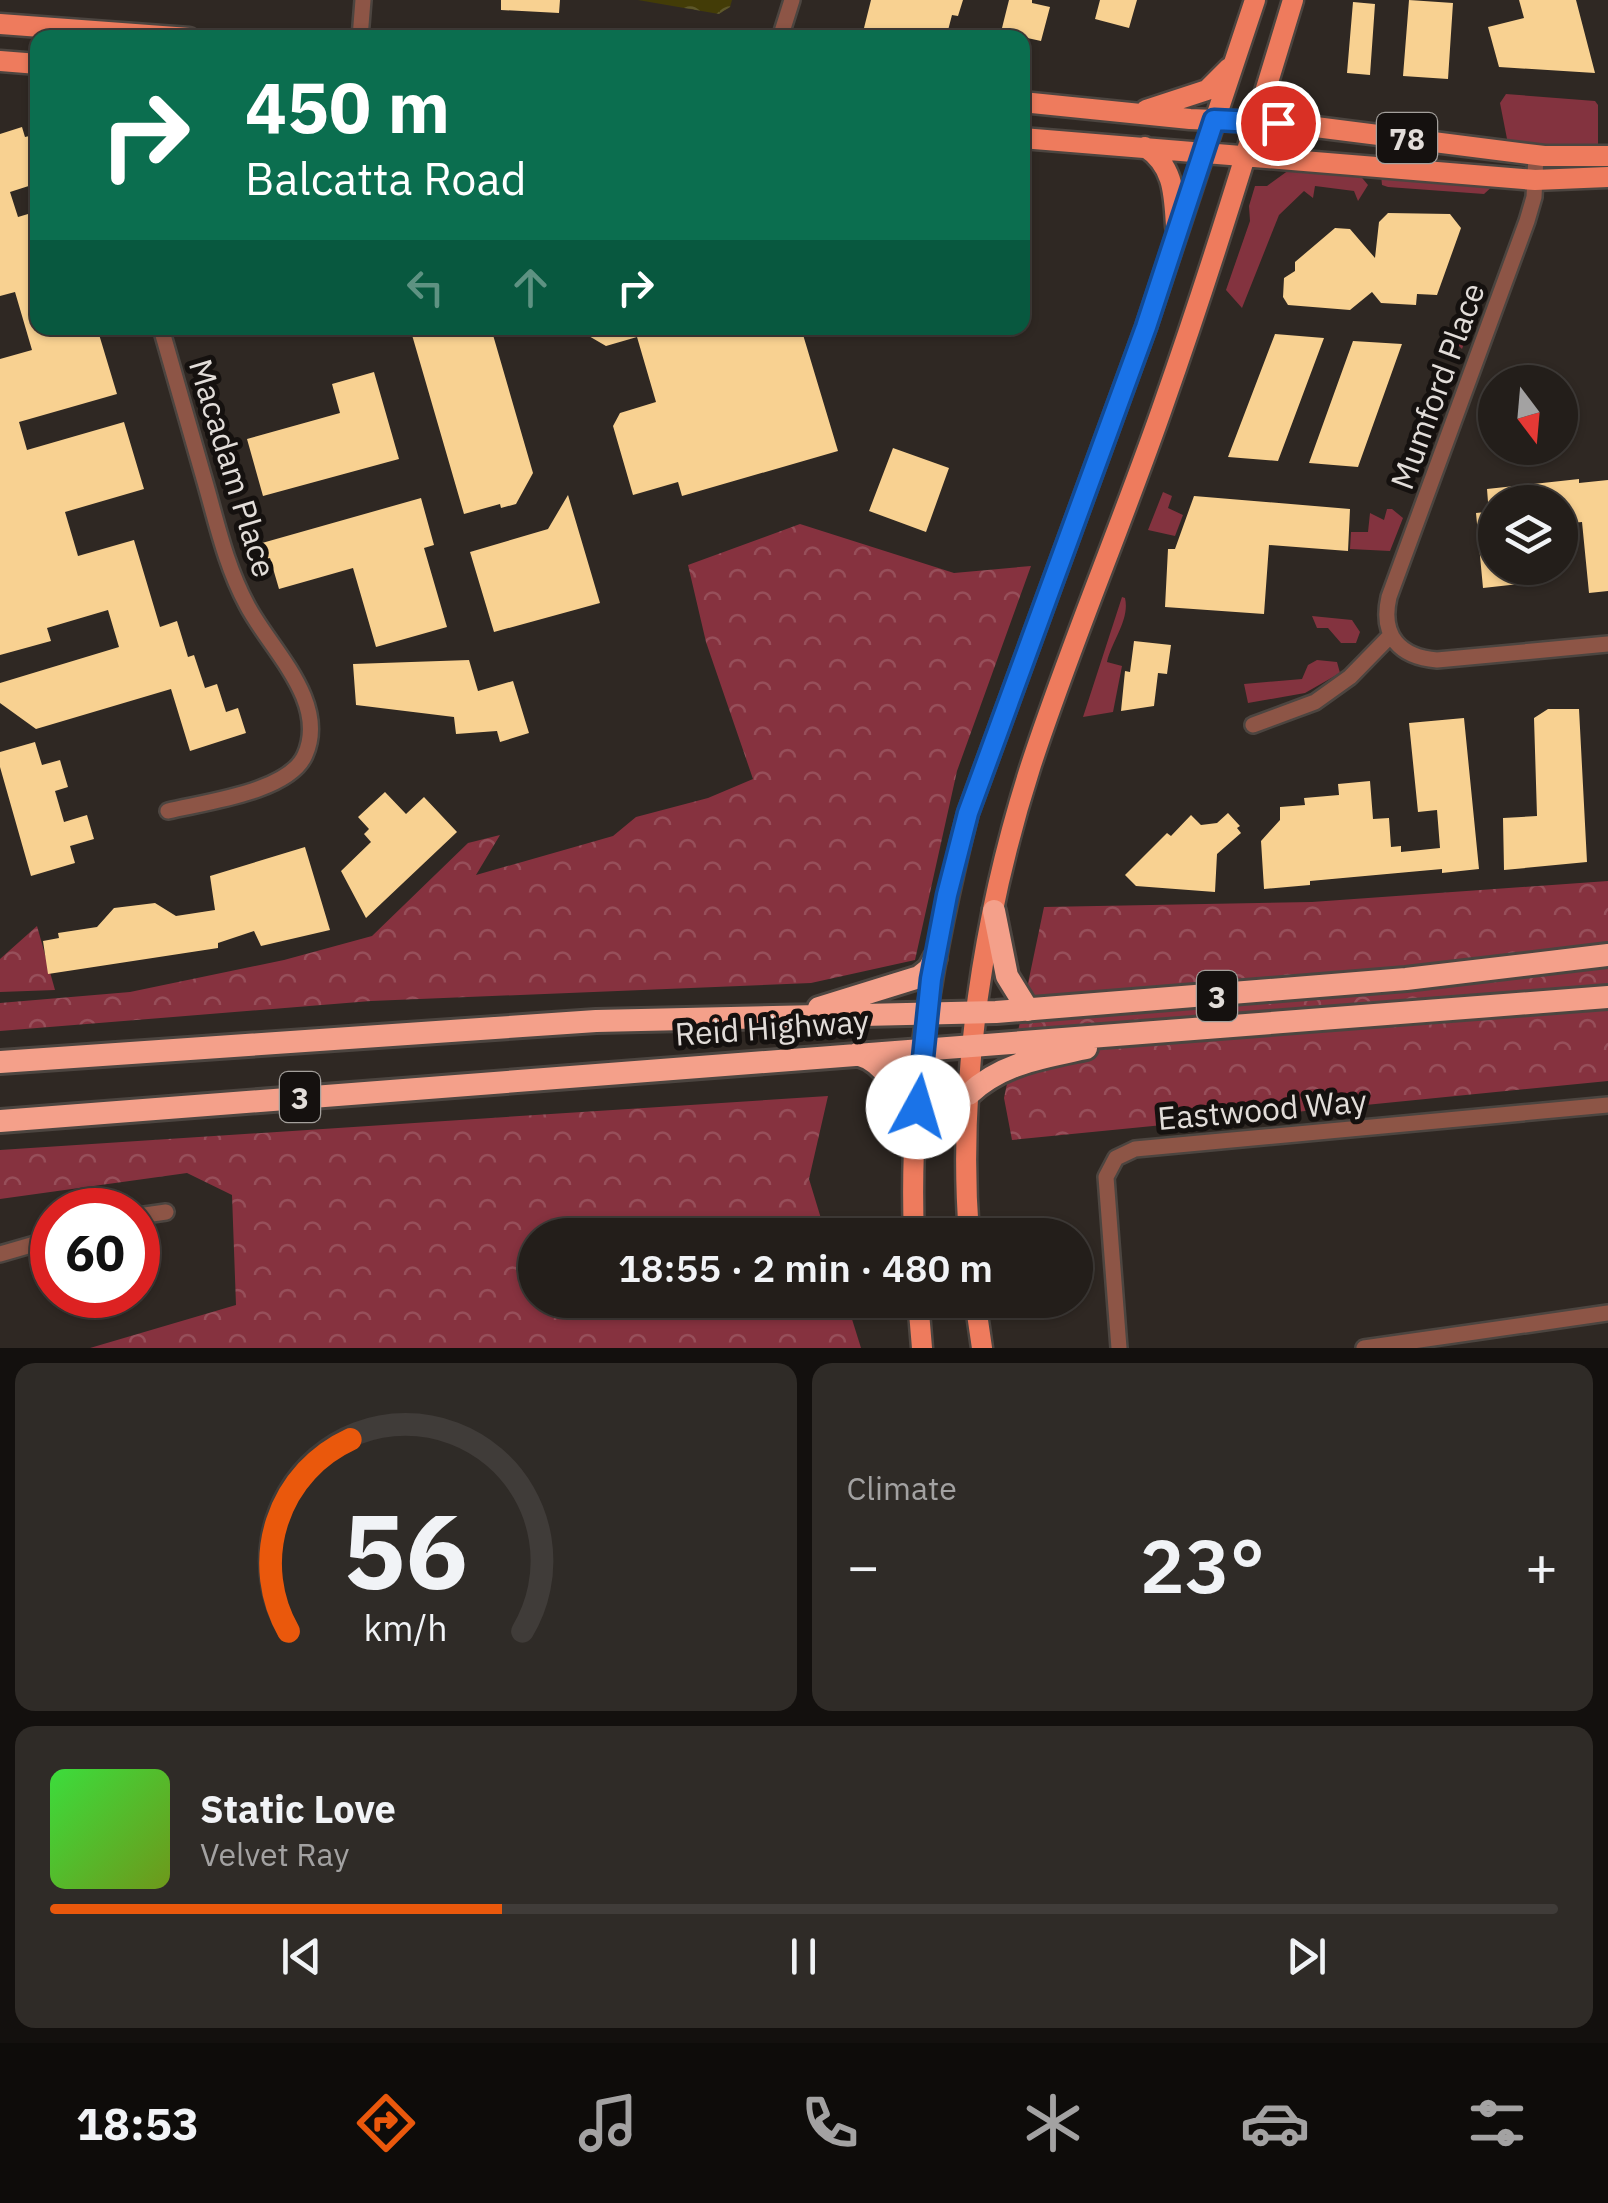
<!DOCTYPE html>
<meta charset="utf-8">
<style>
body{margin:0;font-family:"IBM Plex Sans",sans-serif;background:#2f2b27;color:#f1f3f6;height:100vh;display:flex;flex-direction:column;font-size:38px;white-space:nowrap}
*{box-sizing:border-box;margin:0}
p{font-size:32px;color:#a3a2a2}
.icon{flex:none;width:55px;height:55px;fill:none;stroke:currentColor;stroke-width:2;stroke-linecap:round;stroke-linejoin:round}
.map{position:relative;height:1348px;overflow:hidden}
.drawer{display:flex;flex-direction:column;gap:15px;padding:15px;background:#13100e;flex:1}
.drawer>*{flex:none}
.guide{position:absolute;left:30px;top:30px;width:1000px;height:305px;border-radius:20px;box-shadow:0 2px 8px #0004,0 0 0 2px #403c39;background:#0b6e4f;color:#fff;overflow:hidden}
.needle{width:65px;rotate:164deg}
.fabs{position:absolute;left:1478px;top:365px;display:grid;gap:20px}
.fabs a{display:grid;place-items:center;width:100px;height:100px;border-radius:50%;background:#231e1a;box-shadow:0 2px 8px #0004,0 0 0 2px #403c39;font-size:50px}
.speed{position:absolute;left:30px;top:1188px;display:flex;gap:20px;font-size:50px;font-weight:700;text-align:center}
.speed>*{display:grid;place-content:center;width:130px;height:130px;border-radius:50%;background:#231e1a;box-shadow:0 2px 8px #0004,0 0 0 2px #403c39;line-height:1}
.speed .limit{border:15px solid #d22;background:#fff;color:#111}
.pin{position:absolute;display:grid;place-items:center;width:85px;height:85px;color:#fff;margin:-42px;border:5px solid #fff;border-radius:50%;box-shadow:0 2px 10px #0007}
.me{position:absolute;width:110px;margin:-55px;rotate:6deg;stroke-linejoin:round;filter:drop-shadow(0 0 8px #0008)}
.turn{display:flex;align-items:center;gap:35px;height:210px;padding:0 50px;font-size:45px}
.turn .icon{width:130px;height:130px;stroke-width:2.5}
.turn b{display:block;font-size:70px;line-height:85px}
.lanes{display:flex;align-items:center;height:95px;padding:0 50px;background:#0003;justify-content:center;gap:50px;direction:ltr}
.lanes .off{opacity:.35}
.big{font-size:75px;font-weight:600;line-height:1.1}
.drawer .tile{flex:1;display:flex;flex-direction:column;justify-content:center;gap:15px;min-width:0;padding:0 35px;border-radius:20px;background:#2f2b27}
.drawer .dial{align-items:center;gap:0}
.dial svg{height:260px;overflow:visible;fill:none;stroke:#403c39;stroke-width:7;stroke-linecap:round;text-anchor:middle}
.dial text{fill:#f1f3f6;stroke:none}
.song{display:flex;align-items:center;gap:30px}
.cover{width:120px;height:120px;border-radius:15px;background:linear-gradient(135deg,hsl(120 70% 55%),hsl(80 70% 35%))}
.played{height:10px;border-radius:5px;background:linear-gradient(90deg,#ea580c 30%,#403c39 30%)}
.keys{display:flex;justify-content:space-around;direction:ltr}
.heat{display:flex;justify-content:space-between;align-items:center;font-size:55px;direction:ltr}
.drawer .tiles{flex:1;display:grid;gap:15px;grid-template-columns:1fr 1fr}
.tile:last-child{grid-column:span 2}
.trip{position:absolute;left:518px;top:1218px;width:575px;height:100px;border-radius:50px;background:#231e1a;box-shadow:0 2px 8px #0004,0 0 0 2px #403c39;font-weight:600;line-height:100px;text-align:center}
.menu{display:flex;height:160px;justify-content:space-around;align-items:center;background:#0e0c0a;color:#a3a2a2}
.menu .icon{width:70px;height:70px}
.menu .current{color:#ea580c}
.menu b{font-size:45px;color:#f1f3f6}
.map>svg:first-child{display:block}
.grass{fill:#83333f}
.forest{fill:url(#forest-crowns)}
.water{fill:url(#water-waves)}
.building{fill:#f8d191}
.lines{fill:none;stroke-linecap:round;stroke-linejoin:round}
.minor-casing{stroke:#4c4540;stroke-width:20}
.major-casing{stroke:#4c4540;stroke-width:25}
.highway-casing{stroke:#4c4540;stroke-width:28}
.minor{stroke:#8d5546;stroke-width:15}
.major{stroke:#ee7b5d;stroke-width:20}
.highway{stroke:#f4a08a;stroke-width:22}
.route-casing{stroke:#114b97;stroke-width:25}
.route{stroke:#1a73e8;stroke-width:18}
.labels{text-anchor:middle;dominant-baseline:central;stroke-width:10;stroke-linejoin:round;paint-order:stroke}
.shield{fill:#15110f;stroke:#a4a09c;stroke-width:2.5}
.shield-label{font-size:30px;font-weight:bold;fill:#e2ddd9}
.street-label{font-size:32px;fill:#e2ddd9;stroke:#15110f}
</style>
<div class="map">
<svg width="1608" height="1348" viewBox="0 0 1608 1348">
<defs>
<pattern id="forest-crowns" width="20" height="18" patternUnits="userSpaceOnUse" patternTransform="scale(2.5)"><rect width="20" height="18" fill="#86323f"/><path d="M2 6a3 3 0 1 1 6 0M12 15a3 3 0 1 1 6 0" fill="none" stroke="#974f5a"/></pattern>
<pattern id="water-waves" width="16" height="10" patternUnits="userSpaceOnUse" patternTransform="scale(2.5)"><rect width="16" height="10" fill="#433c07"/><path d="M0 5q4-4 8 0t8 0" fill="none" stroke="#5e582b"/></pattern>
</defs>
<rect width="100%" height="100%" fill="#2f2823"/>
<path class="grass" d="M1506,94L1595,101L1598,105V148L1508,144L1500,103Z
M1289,170L1358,173L1368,185L1358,201L1354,191L1315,186L1313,198L1304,191L1279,215L1242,308L1226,290L1250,221L1249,206L1255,186H1267Z
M1381,175L1495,184L1484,194L1388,187L1382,185Z
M1469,283L1484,288L1462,349L1453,340V335Z
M1163,492L1172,496L1168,508L1183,515L1175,536L1148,530Z
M1387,509H1392L1403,518L1390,551L1350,549L1351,532H1368L1370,513L1384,520Z
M1122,597L1125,598C1130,620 1112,640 1107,662L1122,666L1113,712L1083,717Z
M1312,616L1352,620L1360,632L1356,643H1341L1328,628H1317Z
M1317,660L1337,662L1340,673L1305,693L1248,703L1244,684L1302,679L1308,665Z"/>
<path class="forest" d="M800,524L954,573L1031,566L957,771L915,960L811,983L371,1001L0,1031V1003L130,992L284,960L372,936L468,843L500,835L476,875L613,836L636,817L708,798L753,779L706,642L688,565Z
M1608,881V1081L1012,1140L1004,1098L1044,907L1312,902Z
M37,926L55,990L0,992V959Z
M828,1096L809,1179L826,1235H535V1300H846L861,1348H90L236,1305L232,1195L187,1173L0,1199V1150Z"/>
<path class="water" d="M638,0H732L730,7L719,14Z"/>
<path class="building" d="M501,0H560L559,13L501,10Z
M871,0H963L958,16L952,15L946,38L932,34V38H871L862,36Z
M1009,0H1032V3L1050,7L1041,41L1001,32Z
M1100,0H1137L1129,28L1095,19Z
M1409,0L1453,3L1448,79L1403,76Z
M1519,0H1576L1595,73L1499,67L1488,27L1524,18Z
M1353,2L1375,4L1370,75L1347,73Z
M22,127L25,137L38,134V183L10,192L18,217L38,211V328H85L86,334L98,331L117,394L19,422L27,450L124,422L144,489L65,512L78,556L134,540L160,627L177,621L188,657L194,655L205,688L217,684L226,712L238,708L246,733L190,751L171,689L36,729L0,703V683L119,647L108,610L47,628L51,641L0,655V359L32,350L15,292L0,296V134Z
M1388,213L1450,214L1461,228L1437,295L1417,294L1416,305L1381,303L1372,292L1350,310L1288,305L1283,297L1284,278L1295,271V262L1335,228L1350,229L1375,258L1379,222Z
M410,328H491L533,473L516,504L501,508L500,504L464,514Z
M575,328H801L838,451L682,496L678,482L633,495L613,426L620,413L656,402L637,337L606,346Z
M1275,334L1324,338L1278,461L1228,457Z
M1353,341L1402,344L1358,467L1309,463Z
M374,372L399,459L263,496L247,439L340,413L332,384Z
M893,448L949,468L926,532L869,511Z
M1579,479V483L1608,480V591L1589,593L1582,522L1560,524V502H1488L1487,489Z
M568,495L600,603L494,632L470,552L548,529Z
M1194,496L1350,509L1348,551L1269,545L1264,614L1165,607L1168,549H1175Z
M421,498L434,545L424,548L447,627L376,647L353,568L279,589L270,558L259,561L255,545Z
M1495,511V568H1545L1547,581L1483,588L1476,513Z
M1134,641L1171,645L1167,674L1158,673L1154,706L1121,711L1125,671L1130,672Z
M469,660L478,691L513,681L529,733L500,742L497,731L456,734L454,717L356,705L353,664Z
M1579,709L1587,862L1504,870L1503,818L1537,816L1534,718L1548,709Z
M1464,718L1479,869L1442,873V869L1310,881V885L1264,889L1261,841L1280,820V807L1305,805L1304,798L1339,795L1338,784L1370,781L1373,819L1389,818L1391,847L1401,846V852L1440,848L1437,810L1418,812L1409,723Z
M35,742L42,765L60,760L68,787L55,791L64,822L87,815L94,839L70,846L75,863L31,876L0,767V752Z
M385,792L406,814L424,797L457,832L366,918L341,871L371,842L364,834L369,829L358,817Z
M1228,813L1240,826L1237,828L1241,833L1217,854L1215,892L1136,886L1125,875L1167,833L1171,836L1191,815L1201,825L1217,823Z
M305,847L330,930L261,946L254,931L218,943V948L48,974L43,941L59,938L58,933L97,927L114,908L155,903L176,916L215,910L210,876Z"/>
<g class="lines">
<defs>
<path id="minor" d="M360,38L363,0
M780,38L792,0
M1536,155L1534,197L1527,221L1389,597C1380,636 1400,657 1437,660L1608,644
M161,328C176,379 190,431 205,482C217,524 226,566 247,605C269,648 329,701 305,755C289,792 205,802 168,811
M1253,725L1315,702L1350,677L1391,635
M138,1216L166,1212
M0,1254L52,1239
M1119,1348L1106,1177L1116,1158L1135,1149L1608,1105
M1364,1348L1608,1313"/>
<path id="major" d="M0,24L189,38
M0,61L38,64
M1022,102L1190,119L1284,123L1544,156H1608
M1146,110L1207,90L1229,68
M1022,138L1535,180L1608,177
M1145,147C1174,166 1174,194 1176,226
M914,1235C908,1092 933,951 968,813L1146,327L1255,0
M969,1235C957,1082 984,911 1031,765C1071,643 1122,524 1164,403C1211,270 1252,135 1293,0
M918,1300L922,1348
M975,1300L982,1348"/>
<path id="highway" d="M994,911L1007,976L1028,1010
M819,1008L919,977L929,969L935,958
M857,1054C896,1065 902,1107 914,1140
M0,1062L596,1021L996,1012L1406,979L1608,955
M969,1094C1002,1063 1044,1057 1086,1048
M0,1121L1608,997"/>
</defs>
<use href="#minor" class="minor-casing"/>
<use href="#major" class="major-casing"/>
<use href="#highway" class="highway-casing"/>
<use href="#minor" class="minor"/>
<use href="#major" class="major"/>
<use href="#highway" class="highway"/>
</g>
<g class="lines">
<defs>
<path id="route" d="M918,1107L931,979L947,895L968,813L1146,327L1214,120L1278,123"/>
</defs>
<use href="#route" class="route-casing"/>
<use href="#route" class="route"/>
</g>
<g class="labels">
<g class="shield">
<rect x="1377" y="113" width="60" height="50" rx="8"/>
<rect x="1197" y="971" width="40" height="50" rx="8"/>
<rect x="280" y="1072" width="40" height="50" rx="8"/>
</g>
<g class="shield-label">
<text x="1407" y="138">78</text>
<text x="1217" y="996">3</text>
<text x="300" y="1097">3</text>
</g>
<g class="street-label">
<text transform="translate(1437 386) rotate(-70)">Mumford Place</text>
<text transform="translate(233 468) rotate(73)">Macadam Place</text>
<text transform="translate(772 1027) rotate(-4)">Reid Highway</text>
<text transform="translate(1262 1109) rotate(-5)">Eastwood Way</text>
</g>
</g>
</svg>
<div class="fabs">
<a><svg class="needle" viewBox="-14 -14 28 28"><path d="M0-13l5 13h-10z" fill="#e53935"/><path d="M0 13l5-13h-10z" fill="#a3a2a2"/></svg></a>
<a><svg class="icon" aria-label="layers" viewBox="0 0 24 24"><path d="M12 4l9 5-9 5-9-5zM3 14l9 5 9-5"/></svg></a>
</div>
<div class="speed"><div class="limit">60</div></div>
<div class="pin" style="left:1278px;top:123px;background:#d93025"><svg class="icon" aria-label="arrive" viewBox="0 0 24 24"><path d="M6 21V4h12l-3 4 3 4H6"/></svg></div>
<svg class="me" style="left:918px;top:1107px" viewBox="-20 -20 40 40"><circle r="19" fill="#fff"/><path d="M0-13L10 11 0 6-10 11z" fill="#1a73e8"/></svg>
<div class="trip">18:55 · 2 min · 480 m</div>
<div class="guide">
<div class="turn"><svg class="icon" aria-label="right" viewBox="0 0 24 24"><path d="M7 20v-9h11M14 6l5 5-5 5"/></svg><div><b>450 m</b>Balcatta Road</div></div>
<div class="lanes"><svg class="icon off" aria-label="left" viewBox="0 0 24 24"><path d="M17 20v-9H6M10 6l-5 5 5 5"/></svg><svg class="icon off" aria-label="ahead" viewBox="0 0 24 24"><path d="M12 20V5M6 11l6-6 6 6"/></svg><svg class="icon" aria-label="right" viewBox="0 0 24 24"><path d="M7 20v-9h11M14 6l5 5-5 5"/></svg></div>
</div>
</div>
<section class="drawer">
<div class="tiles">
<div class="tile dial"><svg viewBox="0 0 100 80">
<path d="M14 69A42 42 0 1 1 86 69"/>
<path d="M14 69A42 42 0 0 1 33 10" stroke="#ea580c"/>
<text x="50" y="56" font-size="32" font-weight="700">56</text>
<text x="50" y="72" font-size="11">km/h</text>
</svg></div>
<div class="tile"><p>Climate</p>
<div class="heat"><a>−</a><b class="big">23°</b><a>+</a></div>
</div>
<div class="tile">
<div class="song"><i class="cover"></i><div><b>Static Love</b><p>Velvet Ray</p></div></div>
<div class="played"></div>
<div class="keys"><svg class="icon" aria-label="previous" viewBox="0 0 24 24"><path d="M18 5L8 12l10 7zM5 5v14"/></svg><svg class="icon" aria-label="pause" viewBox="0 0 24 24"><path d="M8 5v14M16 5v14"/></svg><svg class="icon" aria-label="next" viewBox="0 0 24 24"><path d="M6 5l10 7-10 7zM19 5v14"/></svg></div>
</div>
</div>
</section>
<nav class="menu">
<b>18:53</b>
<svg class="icon current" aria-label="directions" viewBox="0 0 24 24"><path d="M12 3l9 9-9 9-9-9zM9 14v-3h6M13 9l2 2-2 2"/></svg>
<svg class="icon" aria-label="music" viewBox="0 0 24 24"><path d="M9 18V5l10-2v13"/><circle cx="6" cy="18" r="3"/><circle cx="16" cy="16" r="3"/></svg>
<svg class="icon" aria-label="phone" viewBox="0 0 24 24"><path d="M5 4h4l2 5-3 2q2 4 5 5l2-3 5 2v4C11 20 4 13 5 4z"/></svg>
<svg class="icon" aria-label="climate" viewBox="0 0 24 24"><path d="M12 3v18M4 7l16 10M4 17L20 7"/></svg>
<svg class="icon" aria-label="car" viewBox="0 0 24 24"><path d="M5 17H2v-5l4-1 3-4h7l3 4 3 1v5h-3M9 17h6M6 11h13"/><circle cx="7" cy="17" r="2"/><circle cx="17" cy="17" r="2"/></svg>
<svg class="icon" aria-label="filters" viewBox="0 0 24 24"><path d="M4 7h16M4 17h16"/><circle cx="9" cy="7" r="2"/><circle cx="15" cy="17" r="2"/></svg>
</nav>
